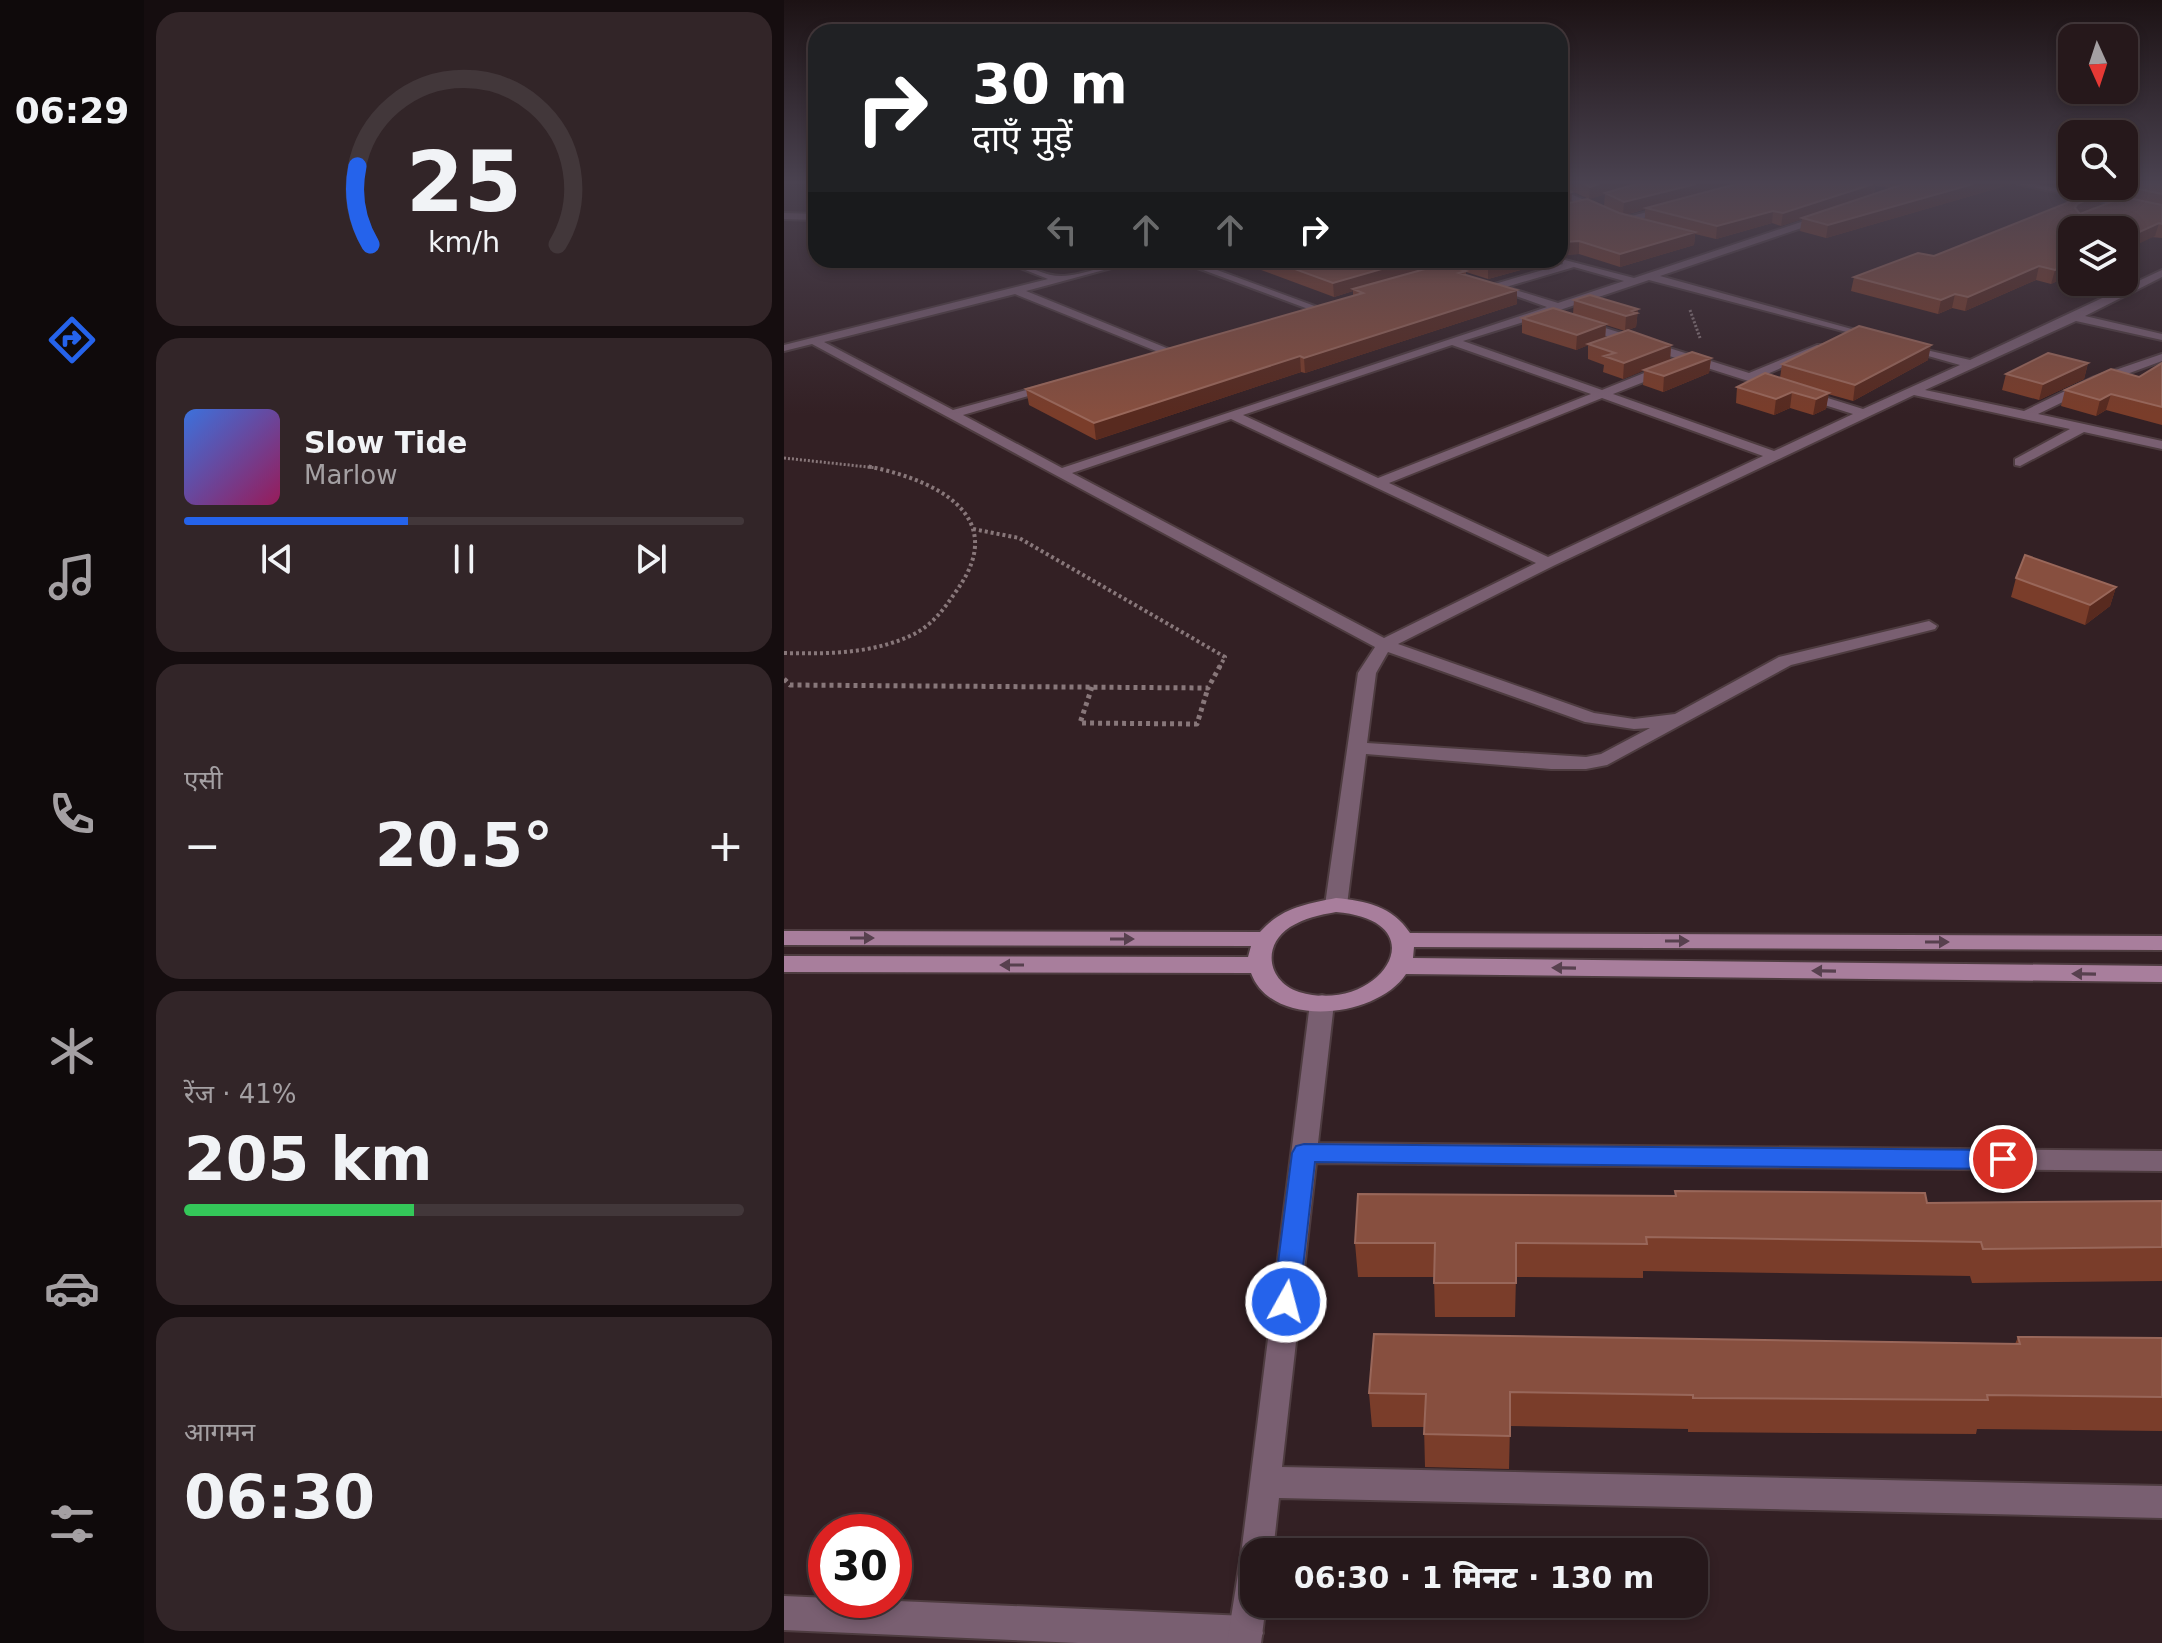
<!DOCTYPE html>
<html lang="hi">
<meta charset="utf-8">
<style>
body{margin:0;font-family:"DejaVu Sans","Noto Sans Devanagari",sans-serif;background:#322528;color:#f1f3f6;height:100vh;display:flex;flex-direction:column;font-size:30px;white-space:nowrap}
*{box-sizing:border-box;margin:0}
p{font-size:26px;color:#a4a0a3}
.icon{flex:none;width:44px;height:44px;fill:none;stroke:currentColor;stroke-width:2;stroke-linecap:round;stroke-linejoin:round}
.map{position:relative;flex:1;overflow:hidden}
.drawer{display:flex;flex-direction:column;gap:12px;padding:12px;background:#150d0f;width:640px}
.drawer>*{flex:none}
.guide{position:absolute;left:24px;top:24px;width:760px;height:244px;border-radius:24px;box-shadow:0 4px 12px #0003,0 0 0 2px #42373a;background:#202124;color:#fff;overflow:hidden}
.needle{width:52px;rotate:177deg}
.fabs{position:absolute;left:1274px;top:24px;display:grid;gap:16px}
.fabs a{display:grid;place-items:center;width:80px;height:80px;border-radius:16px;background:#26181b;box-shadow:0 4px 12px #0003,0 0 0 2px #42373a;font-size:40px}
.speed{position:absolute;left:24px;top:1514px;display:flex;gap:16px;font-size:40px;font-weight:700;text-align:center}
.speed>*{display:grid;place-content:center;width:104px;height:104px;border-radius:50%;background:#26181b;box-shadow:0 4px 12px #0003,0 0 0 2px #42373a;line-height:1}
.speed .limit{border:12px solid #d22;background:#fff;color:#111}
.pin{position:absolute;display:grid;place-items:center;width:68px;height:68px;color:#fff;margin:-34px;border:4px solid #fff;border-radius:50%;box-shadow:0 2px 8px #0007}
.me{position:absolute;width:88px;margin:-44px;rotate:7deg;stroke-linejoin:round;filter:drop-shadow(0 0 6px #0008)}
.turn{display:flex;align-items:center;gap:28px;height:168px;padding:0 32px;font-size:36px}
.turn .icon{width:104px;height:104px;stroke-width:2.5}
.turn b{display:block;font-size:56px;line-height:68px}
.lanes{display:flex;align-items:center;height:76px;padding:0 32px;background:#0003;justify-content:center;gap:40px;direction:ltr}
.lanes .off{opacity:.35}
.big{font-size:60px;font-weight:800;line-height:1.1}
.drawer .widget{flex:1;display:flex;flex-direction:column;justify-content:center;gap:12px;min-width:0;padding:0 28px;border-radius:24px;background:#322528}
.drawer .dial{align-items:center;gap:0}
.dial svg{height:208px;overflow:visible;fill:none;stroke:#42373a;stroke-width:7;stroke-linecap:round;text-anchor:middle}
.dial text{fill:#f1f3f6;stroke:none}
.song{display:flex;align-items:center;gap:24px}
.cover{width:96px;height:96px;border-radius:12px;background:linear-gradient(135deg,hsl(220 70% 55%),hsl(330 70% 35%))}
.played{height:8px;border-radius:4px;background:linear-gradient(90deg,#2563eb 40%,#42373a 40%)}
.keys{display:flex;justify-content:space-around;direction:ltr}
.heat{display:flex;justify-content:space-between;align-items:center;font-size:44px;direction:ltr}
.charge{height:12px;border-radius:6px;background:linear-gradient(90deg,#34c759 41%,#42373a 0)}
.trip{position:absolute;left:456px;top:1538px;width:468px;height:80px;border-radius:24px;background:#26181b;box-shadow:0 4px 12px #0003,0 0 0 2px #42373a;font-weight:800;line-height:80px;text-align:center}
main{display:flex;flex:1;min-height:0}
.menu{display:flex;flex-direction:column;width:144px;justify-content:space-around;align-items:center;background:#0f0a0b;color:#a4a0a3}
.menu .icon{width:56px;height:56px}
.menu .active{color:#2563eb}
.menu b{font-size:36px;color:#f1f3f6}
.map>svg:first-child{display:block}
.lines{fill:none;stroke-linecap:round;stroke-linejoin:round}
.lane-casing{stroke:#4e3c40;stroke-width:4}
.street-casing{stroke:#4e3c40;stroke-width:4}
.secondary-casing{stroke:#4e3c40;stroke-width:4}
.path-far2{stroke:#88777a;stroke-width:3;stroke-dasharray:2 2;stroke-linecap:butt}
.path-far1{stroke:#88777a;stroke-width:4;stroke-dasharray:3 3;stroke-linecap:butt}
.path{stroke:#88777a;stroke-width:5;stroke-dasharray:4 4;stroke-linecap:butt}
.lane{fill:#795f71;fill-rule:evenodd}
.street{fill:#795f71;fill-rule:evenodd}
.secondary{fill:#a87e9c;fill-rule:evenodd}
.wall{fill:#7a3d2a;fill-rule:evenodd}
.shaded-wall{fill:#582a1f}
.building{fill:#874f3f;stroke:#99675a;stroke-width:2}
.oneway{fill:#57404e}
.route{fill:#2563eb;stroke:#184099;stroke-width:2}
</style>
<main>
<nav class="menu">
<b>06:29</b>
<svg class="icon active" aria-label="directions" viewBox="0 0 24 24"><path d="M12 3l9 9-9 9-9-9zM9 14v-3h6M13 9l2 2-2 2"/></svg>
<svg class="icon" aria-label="music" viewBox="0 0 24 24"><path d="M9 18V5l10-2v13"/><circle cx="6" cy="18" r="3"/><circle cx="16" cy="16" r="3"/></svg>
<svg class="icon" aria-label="phone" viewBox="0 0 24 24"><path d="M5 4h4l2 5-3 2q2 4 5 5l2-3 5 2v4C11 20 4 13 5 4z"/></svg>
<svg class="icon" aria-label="climate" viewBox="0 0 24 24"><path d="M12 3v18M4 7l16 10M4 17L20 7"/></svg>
<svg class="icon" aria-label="car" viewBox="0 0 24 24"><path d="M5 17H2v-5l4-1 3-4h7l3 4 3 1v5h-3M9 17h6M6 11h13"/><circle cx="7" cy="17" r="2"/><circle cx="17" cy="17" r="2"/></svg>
<svg class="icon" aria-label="filters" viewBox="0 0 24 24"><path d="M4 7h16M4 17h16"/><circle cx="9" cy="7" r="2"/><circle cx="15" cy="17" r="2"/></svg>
</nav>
<section class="drawer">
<div class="widget dial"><svg viewBox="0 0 100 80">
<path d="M14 69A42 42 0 1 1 86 69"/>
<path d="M14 69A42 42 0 0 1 9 39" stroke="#2563eb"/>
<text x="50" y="56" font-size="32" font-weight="700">25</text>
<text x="50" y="72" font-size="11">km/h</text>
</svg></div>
<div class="widget">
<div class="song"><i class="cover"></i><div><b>Slow Tide</b><p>Marlow</p></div></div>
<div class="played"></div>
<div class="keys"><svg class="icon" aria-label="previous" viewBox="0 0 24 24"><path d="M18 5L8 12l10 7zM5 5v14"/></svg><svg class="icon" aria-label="pause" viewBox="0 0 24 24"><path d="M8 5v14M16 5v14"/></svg><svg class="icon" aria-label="next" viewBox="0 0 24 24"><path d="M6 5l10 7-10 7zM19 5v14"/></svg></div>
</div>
<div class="widget"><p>एसी</p>
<div class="heat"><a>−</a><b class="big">20.5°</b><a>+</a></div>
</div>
<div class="widget"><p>रेंज · 41%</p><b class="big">205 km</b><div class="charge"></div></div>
<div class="widget"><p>आगमन</p><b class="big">06:30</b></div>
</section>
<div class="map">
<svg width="1378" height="1643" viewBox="0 0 1378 1643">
<rect width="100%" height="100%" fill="#332024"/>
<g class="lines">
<defs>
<path id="lane" d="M0,1596L462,1616L474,1621L479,1633L475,1643H294L0,1630Z"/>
<path id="street" d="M1234,184H1251L1378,209V215Z
M776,189L839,218L888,206L892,209L838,224L776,195Z
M0,213L32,214V220L0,219Z
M1041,214L1044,219L876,276L1093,336V340L865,280L770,312L965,373L1033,345H1041V349L976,377L1079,409L1176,365L1116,348V344L1186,360L1378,270V277L1301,316L1378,334V340L1292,321L1141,390L1240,411L1308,378L1378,354V361L1316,384L1254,414L1378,441V449L1300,432L1236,466L1231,465V459L1286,429L1130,395L769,566L614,644L810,713L850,719L891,714L995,657L1145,621L1153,626L1151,629L1007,665L823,765L802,769H767L582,754L563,905L560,910H544L541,905L574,673L591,647L28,344L0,351V345L264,279L216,260C237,260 256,276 277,276C302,276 329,260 357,260L242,291L385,349V353H377L231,294L40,342L169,410L272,382V388L179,415L278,468L763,307L704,286L779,264L777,259L850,278ZM790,267L840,281L774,303L722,287ZM759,316L1069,414L990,451L829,394L888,371V365H880L818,390L679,341ZM668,345L807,394L594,478L459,415ZM818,398L979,456L764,557L605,483ZM447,419L752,563L600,638L288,473ZM604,652L801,722L850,729L866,728L817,754L802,757L583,743L592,673Z
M392,260H406L536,308L527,310Z
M619,260H634L676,275L667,277Z
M538,995L546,997L550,1003L534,1143L1378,1151V1171L532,1163L498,1467L1378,1486V1518L495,1498L489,1552H470V1604H482L477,1643H443L457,1555L526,1003L530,997Z"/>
<path id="secondary" d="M552,898C582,901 608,906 626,933L1378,936V950L630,947L629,958L1378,966V982L622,974C593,1018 488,1030 467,973L0,972V956L464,957L467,946L0,945V931L476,932C497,908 522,904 552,898ZM552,912C658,921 595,1016 515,992C484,982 477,946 506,927C521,918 535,915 552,912Z"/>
</defs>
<use href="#lane" class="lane-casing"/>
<use href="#street" class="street-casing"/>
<use href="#secondary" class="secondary-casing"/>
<path class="path-far2" d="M906,310L916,338
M0,458L93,468"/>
<path class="path-far1" d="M189,529L235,538L441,657L435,668
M0,653C43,654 86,654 126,636C148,626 160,609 173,590C228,513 146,478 82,466"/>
<path class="path" d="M0,679L6,685L424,688L436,666
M308,687L296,723L413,724L424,688"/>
<use href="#lane" class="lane"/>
<use href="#street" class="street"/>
<use href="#secondary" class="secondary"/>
</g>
<path class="wall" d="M776,184H1228L1042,238L1016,231L1018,219L997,226L988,223L932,239L911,234L910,245L836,267L795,254L778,255L776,257ZM1091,186L1108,188L1090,194ZM783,189L805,199L821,194L820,206L837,214L787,203L788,192ZM861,209V220L840,215L852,212Z
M1277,184H1288V186H1340L1378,184V238L1288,230V274L1267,284L1252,280L1181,311L1168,308L1154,314L1067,291L1070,277L1150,256L1283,203L1281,197L1283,187L1277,186ZM1319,195L1337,198L1296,214L1316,205Z
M450,260H639V269L657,264L644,260H773L704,279L682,272V275L733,304L521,373L517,372L312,440L245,405L242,389L569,296V291L550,297Z
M790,300L854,309L852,327L841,331L822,325L821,338L887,345L886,360L927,358L925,373L879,392L859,385L860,370L839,379L819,372L820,365L804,359V345L792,350L738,333V318L789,314Z
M1144,360L1069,401L1044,394L1042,409L1029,415L1006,408L990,415L952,403L953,387L996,378L998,364Z
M1304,363L1300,379L1255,400L1218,390L1222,374Z
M1378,363V425L1322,410L1312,416L1277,406L1281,390L1355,377Z
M1232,578L1332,587L1326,606L1301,625L1227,597Z
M891,1191L1143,1203L1378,1201V1281L1188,1283L1186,1276L859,1271V1278L732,1277L731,1317H651L650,1277H574L571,1243L891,1196Z
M1234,1337L1378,1338V1431L1193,1429L1192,1434L904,1432V1429L726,1426L725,1469L641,1467L640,1427H588L585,1393L1231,1344Z"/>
<path class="shaded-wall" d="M815,184H857L805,199L806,187Z
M912,184H958L839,215L840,202Z
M1089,184H1091L1089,195L997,226L999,213Z
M1189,184H1228L1042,238L1044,225Z
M788,192L787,204L776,207V195Z
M1319,193L1316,205L1290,216L1293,204Z
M989,211L988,223L932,239L933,226Z
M1375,223L1371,236L1340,251V239Z
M911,232L910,245L836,267V254Z
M795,241V254L778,255L776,257V244L779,242Z
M629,260H639V271L569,289V291L550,297L549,283Z
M723,260H773L704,279V265Z
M1288,262V274L1267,284L1271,270Z
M1255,266L1252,280L1181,311L1184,297Z
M733,290V304L521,373L520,358Z
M1171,294L1168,308L1154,314L1157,300Z
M854,309L852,327L841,331L842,316L848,311Z
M822,324L821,339L792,350L793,335Z
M887,345L886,360L839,379L840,363Z
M1147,345L1144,360L1069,401L1071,385Z
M516,356L517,372L312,440L310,423Z
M927,358L925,373L879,392L880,376Z
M1304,363L1300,379L1255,400L1259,384Z
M1008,392L1006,408L990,415L992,399Z
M1045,393L1042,409L1029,415L1032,399Z
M1327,394L1322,410L1312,416L1316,400Z
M1332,587L1326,606L1301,625L1306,605Z"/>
<path class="building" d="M800,184H815L806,187Z
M852,184H912L840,202L821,193Z
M952,184H1089L999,213L989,211L933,226L862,208Z
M1120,184H1189L1044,225L1018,218Z
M1340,184H1378V194L1340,186Z
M1284,185L1319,193L1293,204L1291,208L1296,214L1340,197L1378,205V224L1375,223L1340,239V230H1288V262L1271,270L1255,266L1184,297L1171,294L1157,300L1070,277L1134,253L1150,256L1293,199L1289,198Z
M776,186L788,192L776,195Z
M803,199L835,213L911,232L836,254L795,241L779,242L776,244V205Z
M486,260H629L549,283Z
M688,260H723L704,265Z
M659,264L682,271L675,273L733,290L520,358L516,356L310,423L242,389L579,293L569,289Z
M806,295L854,309L848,311L853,313L842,316L790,300Z
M769,308L822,324L793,335L738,318Z
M1075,326L1147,345L1071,385L998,364Z
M844,330L887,345L840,363L820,356L831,353L804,344Z
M908,352L927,358L880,376L860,370Z
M1264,353L1304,363L1259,384L1222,374Z
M1378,363V407L1327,394L1316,400L1281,390L1327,369L1355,377Z
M981,373L1045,393L1032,399L1008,392L992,399L953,387Z
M1241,555L1332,587L1306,605L1232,578Z
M891,1191L1141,1193L1143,1203L1378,1201V1247L1199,1249L1197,1242L862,1237L863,1244L732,1243V1283H650L651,1243H571L574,1194L892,1196Z
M590,1334L1236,1344L1234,1337L1378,1338V1397L1203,1395L1204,1400L909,1398V1395L726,1392V1436L640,1434L642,1394L585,1393Z"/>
<defs><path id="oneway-solid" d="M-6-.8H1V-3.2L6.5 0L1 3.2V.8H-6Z" transform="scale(2)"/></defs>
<g class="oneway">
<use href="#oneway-solid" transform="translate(78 938)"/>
<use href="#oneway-solid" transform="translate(338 939)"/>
<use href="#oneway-solid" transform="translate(893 941)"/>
<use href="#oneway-solid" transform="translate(1153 942)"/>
<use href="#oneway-solid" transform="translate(228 965) rotate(-180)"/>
<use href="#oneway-solid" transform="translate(780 968) rotate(-179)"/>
<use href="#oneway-solid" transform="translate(1040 971) rotate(-179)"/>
<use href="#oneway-solid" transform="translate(1300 974) rotate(-179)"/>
</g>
<linearGradient id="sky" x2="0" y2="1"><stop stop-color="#1c1214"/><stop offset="0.44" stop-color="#4a4250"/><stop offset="1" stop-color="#4a4250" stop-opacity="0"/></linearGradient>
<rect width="1378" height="414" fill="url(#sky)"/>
<path class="route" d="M520,1144L1219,1150L1228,1153L1231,1159L1228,1166L1219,1169L531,1162L515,1302L511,1310L502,1314L493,1310L489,1302L508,1153L512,1146Z"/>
</svg>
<div class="fabs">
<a><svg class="needle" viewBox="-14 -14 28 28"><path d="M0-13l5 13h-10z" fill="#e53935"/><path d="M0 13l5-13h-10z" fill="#a4a0a3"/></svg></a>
<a><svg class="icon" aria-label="search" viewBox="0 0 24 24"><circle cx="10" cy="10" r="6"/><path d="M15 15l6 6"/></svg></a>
<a><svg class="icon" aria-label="layers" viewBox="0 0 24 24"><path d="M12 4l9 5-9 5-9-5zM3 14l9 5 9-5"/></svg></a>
</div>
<div class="speed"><div class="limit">30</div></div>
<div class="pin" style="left:1219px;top:1159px;background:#d93025"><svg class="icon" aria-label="arrive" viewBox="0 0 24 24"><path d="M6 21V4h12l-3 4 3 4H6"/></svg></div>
<svg class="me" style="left:502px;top:1302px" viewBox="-20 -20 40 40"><circle r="17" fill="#2563eb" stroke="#fff" stroke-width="3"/><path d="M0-11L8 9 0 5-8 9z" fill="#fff"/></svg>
<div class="trip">06:30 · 1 मिनट · 130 m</div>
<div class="guide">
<div class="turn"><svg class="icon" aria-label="right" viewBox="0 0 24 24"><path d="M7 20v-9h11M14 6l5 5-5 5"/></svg><div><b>30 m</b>दाएँ मुड़ें</div></div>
<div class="lanes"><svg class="icon off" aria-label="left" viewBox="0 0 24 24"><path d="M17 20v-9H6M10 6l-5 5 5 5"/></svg><svg class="icon off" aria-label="ahead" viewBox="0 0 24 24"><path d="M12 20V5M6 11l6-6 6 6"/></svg><svg class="icon off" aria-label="ahead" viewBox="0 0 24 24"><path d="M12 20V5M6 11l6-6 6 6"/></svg><svg class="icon" aria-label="right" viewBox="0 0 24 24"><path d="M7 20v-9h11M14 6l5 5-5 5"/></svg></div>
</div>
</div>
</main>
